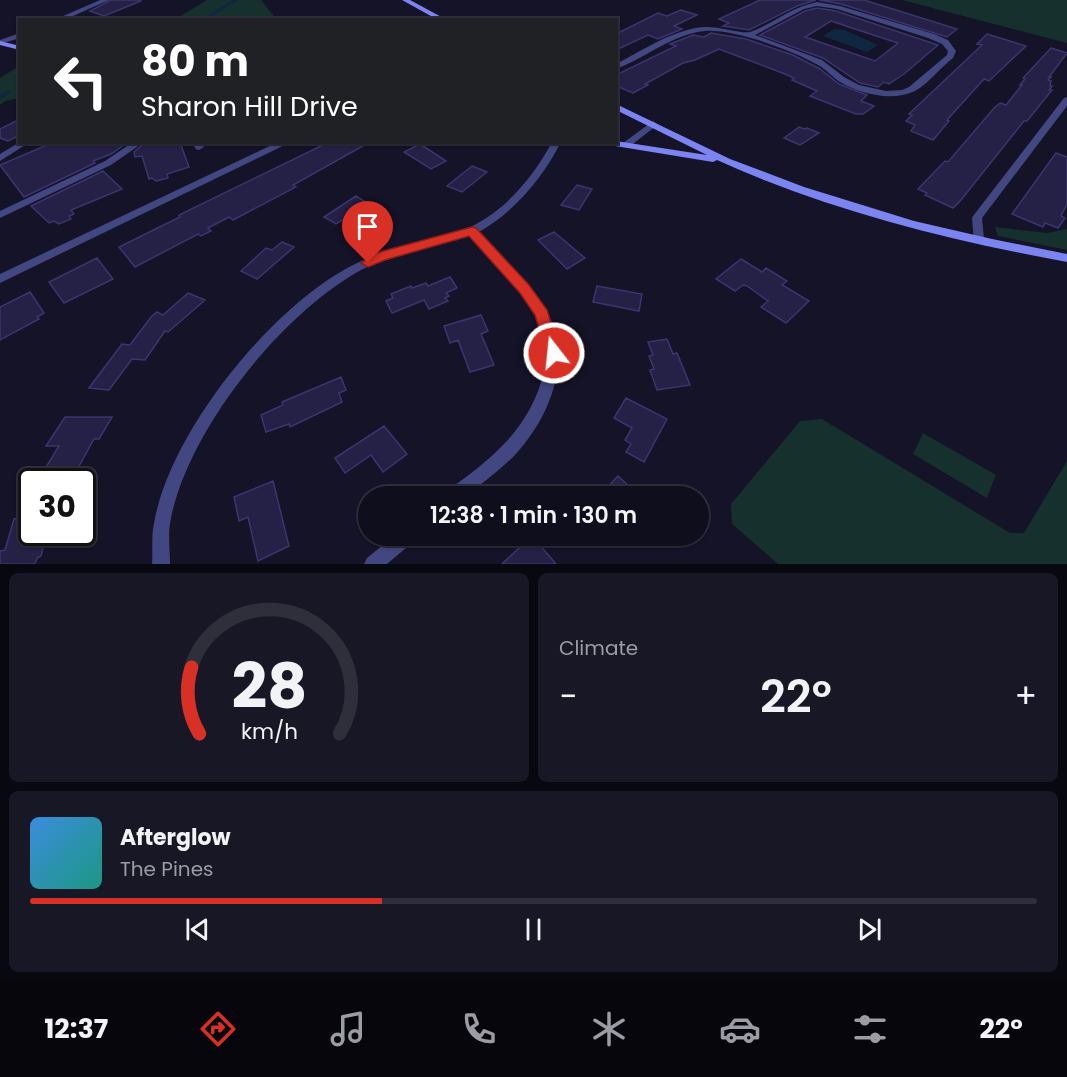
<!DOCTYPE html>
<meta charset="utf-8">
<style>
body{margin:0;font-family:Poppins,sans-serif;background:#181726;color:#f1f3f6;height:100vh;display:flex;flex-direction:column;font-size:22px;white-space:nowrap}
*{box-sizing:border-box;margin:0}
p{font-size:20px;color:#9b9ca4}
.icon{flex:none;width:33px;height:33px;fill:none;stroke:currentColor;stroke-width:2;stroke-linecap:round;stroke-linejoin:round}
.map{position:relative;height:564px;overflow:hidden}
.sheet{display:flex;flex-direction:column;gap:9px;padding:9px;background:#080810;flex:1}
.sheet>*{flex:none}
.banner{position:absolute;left:18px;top:18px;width:600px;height:126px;border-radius:0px;box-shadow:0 2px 4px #0004,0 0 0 2px #2f2e3b;background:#202124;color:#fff;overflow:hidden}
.speed{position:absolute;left:18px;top:468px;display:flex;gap:12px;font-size:30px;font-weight:700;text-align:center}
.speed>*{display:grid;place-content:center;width:78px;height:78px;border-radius:50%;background:#0f0e1d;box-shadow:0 2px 4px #0004,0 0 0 2px #2f2e3b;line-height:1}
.speed .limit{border:3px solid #111;border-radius:9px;background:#fff;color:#111}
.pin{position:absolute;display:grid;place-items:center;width:51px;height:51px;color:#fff;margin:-62px -26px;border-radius:50% 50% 50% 0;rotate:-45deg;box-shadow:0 0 6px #0007}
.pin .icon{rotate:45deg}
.me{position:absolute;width:66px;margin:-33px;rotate:344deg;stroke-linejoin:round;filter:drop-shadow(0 0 4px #0008)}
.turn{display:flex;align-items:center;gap:21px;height:126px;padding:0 24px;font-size:27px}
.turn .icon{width:78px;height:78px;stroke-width:2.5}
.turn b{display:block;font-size:42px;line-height:51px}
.big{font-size:45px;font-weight:600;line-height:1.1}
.sheet .widget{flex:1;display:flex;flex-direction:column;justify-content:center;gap:9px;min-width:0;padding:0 21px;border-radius:9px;background:#181726}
.sheet .dial{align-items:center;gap:0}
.dial svg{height:156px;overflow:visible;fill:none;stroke:#2f2e3b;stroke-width:7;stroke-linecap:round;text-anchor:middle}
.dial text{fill:#f1f3f6;stroke:none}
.song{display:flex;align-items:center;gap:18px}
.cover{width:72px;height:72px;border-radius:9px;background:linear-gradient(135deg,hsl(210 70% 55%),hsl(170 70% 35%))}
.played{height:6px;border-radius:3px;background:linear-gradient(90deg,#d93025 35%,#2f2e3b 35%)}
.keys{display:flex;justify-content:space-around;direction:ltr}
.heat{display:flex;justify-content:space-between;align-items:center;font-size:33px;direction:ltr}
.sheet .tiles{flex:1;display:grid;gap:9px;grid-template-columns:1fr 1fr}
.widget:last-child{grid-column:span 2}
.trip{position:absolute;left:358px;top:486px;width:351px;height:60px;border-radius:30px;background:#0f0e1d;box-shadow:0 2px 4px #0004,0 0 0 2px #2f2e3b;font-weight:600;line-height:60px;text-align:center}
.tabs{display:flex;height:96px;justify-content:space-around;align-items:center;background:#06060c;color:#9b9ca4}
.tabs .icon{width:42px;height:42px}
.tabs .on{color:#d93025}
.tabs b{font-size:27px;color:#f1f3f6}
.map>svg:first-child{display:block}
.green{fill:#16302d}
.water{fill:#102742}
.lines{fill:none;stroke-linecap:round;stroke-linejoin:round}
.stream-far1{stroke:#102742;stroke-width:3}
.stream{stroke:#102742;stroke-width:4}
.building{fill:#252046;stroke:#3b3570;stroke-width:1.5;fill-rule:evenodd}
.street{fill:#424681;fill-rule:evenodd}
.secondary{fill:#7c84f2;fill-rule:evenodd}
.route{fill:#d93025;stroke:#8d1f18;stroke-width:1.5}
</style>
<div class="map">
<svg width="1067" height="564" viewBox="0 0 1067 564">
<rect width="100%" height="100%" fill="#141327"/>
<path class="green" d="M207,0H261L276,19H176Z
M902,0H1067V43Z
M19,66V98L5,101L0,105V78Z
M995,227L1047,233L1067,229V250L998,236Z
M822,419L1010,533H1024L1067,461V564H778L732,524L731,504L800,421Z
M923,433L996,475L987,498L913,454Z"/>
<path class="water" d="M834,29L845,30L878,45L867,52L823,36Z"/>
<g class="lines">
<path class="stream-far1" d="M203,20L236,0
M4,95L8,92"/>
<path class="stream" d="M0,97L6,93"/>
</g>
<path class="building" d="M111,0H141V1L104,16L90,11Z
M760,0H816L797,6L749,30L723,26L729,23L719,19Z
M819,0H864L957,29L947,37L841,4Z
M817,8L836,11L938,45L904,74L889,84L884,82L878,87L860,83L823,58L760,35L805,11ZM831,21L855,29L898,43L875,61L805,37Z
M681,10L697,15L674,26L682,29L658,39L648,35L616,50V34L658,13L667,16Z
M711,33L746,39L793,55L820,69L839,84L867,95L861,101L874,106L863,114H856L810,96L817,91L792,80L794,78L785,74L719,49L695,60L683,63L645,84L648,85L633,93L616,86V75L676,46L670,44L693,35L704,37Z
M987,34L1026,46L989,81L984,79L947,120L949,121L933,140L911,131L915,125L906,121L912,115L909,114L982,45L977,44Z
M1051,48L1067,53L1049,77H1051L1048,80L1051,81L1050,86H1052L1049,90H1052L1027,121H1024L961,200L953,208L925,195L927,193L918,189L945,161L948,162L995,107L1000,103L1006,105L1022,85H1020L1025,79L1023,78Z
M20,119V135L8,141L0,138V129Z
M799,127L804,129L807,128L819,133L800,145L784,138Z
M54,142H128L111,154L93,161L95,163L24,197L0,165Z
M146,142H180L189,167L167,174L168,178L156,181L152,178L149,179L142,156L135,157L134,152Z
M329,142H370L293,185L296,187L233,220L229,217L208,228L211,231L201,236L198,234L135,267L119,247L180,217L179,215Z
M420,144L446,161L431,169L404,152Z
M1056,153L1067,157V204L1061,216L1065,218L1058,228L1045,223L1043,227L1012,214Z
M472,166L487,172L462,192L447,186Z
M103,171L122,189L71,210L74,214L69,216L71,219L59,224L54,221L49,223L31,206Z
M577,185L592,189L579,210L561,205Z
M356,196L378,210L364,219L354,213L336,224L324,217Z
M554,232L585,258L567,269L538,240Z
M282,242L294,247L257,279L241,271L266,248L272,250Z
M97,258L113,279L64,303L49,282Z
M741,259L762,272L766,268L787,281L782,285L809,301L786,323L761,307L768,301L747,286L743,285L735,291L716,279Z
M450,277L457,288L446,293L449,296L445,298L448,301L429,309L424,300L392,313L386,301L393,298L391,294L411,286L412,288L426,283L428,286Z
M597,286L642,294L639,311L593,302Z
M30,292L44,313L37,317L39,319L0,340V307Z
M188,293L205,300L168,332L165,331L145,360L132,359L109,390L89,388L122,344L130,345L151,317L157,312L163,315Z
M481,315L488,331L481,334L494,365L470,372L458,340L450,343L444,326Z
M667,339L673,354L677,353L690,385L657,390L650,370L654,369L649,356L653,355L648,342Z
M341,377L346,390L339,393L342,402L290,427L289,424L266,432L261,415L283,405L282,402Z
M626,398L667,419L644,462L626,452L631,444L625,440L632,428L614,418Z
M65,417H112L99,439H94L73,477H40L59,446H46Z
M384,426L407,454L383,472L371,455L345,473L335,458Z
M618,476L640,496H599Z
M273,481L289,546L258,561L248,517L239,521L234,497Z
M32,515V532H47L41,556L37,558L35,564H0V551L5,550L14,519Z
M532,536L556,564H502Z"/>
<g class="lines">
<path class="street" d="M100,0H109L64,20H54Z
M817,2L840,6L934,34L948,40L956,51L953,58C940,68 929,83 915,91C892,102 860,94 840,82C832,77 826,69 818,65C792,50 734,29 705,31C672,34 646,58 616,69V64C644,50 673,29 705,27C717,26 743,34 750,32C775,23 789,8 817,2ZM817,6L837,9L928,38L942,44L948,51L947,55L909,87L902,90L886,91L859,85L844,77L822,60L755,35L804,9Z
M20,33V38L0,44V40Z
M1067,97V106L982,218L984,239L982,242H974L972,218L973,216L1064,98Z
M653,121L657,124L656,126L629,147H623V143Z
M20,142H30L0,161V154Z
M133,142H144L111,165L0,218V211L105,161Z
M191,142H200L204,147L199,150L196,149Z
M278,142H291L0,283V274Z
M552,142H561C542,179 515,211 479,232C500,257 527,279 545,308C574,357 551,416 515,455C500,470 483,483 466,496H446L448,490C468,476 488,461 505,443C537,409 559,358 535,313C519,284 491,261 470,236C434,248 395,252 361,270C281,314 186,432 170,523C168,536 170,551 170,564H152C153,551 151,536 154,523C170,432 272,305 355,264C380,251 409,244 436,237C445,234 454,233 463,230C502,215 533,178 552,142Z
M394,536H415L413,542L387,564H364L367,558Z"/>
<path class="secondary" d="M402,0H410L447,20H438Z
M0,41L20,46V50L0,45Z
M616,104L730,159L804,187L914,221L992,239L1067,254V262C948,240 827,210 717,160L713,162L603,144L602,142H616V141L707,155L616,110Z"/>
</g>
<path class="route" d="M472,227L476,228L529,285L547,310L561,353L559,357L554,359L548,357L535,315L520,293L469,236L385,260L368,267L361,263L376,253Z"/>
</svg>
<div class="speed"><div class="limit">30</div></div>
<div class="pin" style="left:368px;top:263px;background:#d93025"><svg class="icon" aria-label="arrive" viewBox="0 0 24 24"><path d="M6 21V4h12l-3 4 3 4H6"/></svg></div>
<svg class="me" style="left:554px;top:353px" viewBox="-20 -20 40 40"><circle r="17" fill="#d93025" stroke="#fff" stroke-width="3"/><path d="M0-11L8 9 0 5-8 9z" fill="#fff"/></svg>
<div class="trip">12:38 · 1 min · 130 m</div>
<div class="banner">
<div class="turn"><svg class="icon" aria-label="left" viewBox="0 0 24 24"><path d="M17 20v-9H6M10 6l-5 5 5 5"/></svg><div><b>80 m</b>Sharon Hill Drive</div></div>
</div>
</div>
<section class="sheet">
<div class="tiles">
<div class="widget dial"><svg viewBox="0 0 100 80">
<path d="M14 69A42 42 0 1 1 86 69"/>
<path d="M14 69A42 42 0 0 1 10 35" stroke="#d93025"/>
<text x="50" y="56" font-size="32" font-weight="700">28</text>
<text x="50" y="72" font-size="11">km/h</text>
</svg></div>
<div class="widget"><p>Climate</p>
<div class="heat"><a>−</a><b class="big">22°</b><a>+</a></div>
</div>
<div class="widget">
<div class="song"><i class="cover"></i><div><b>Afterglow</b><p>The Pines</p></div></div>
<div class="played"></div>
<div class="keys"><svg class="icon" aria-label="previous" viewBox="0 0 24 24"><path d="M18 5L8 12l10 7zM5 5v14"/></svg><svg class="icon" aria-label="pause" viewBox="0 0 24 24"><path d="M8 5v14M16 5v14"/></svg><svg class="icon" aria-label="next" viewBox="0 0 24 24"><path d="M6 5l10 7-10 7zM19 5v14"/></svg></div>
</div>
</div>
</section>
<nav class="tabs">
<b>12:37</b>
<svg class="icon on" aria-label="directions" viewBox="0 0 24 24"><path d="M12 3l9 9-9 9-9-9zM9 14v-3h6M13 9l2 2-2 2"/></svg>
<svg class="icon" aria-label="music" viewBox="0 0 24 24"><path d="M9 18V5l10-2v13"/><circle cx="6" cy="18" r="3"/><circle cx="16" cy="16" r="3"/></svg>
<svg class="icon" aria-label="phone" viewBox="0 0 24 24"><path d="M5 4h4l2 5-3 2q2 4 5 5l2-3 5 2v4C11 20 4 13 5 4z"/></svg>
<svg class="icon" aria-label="climate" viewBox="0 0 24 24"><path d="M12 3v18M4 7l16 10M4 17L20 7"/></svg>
<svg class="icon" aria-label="car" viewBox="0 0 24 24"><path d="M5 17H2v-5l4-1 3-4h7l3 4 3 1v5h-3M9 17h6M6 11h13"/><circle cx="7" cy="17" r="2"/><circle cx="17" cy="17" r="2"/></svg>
<svg class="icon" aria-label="filters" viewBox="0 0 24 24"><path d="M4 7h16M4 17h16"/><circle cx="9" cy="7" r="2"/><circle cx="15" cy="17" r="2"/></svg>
<b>22°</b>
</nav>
